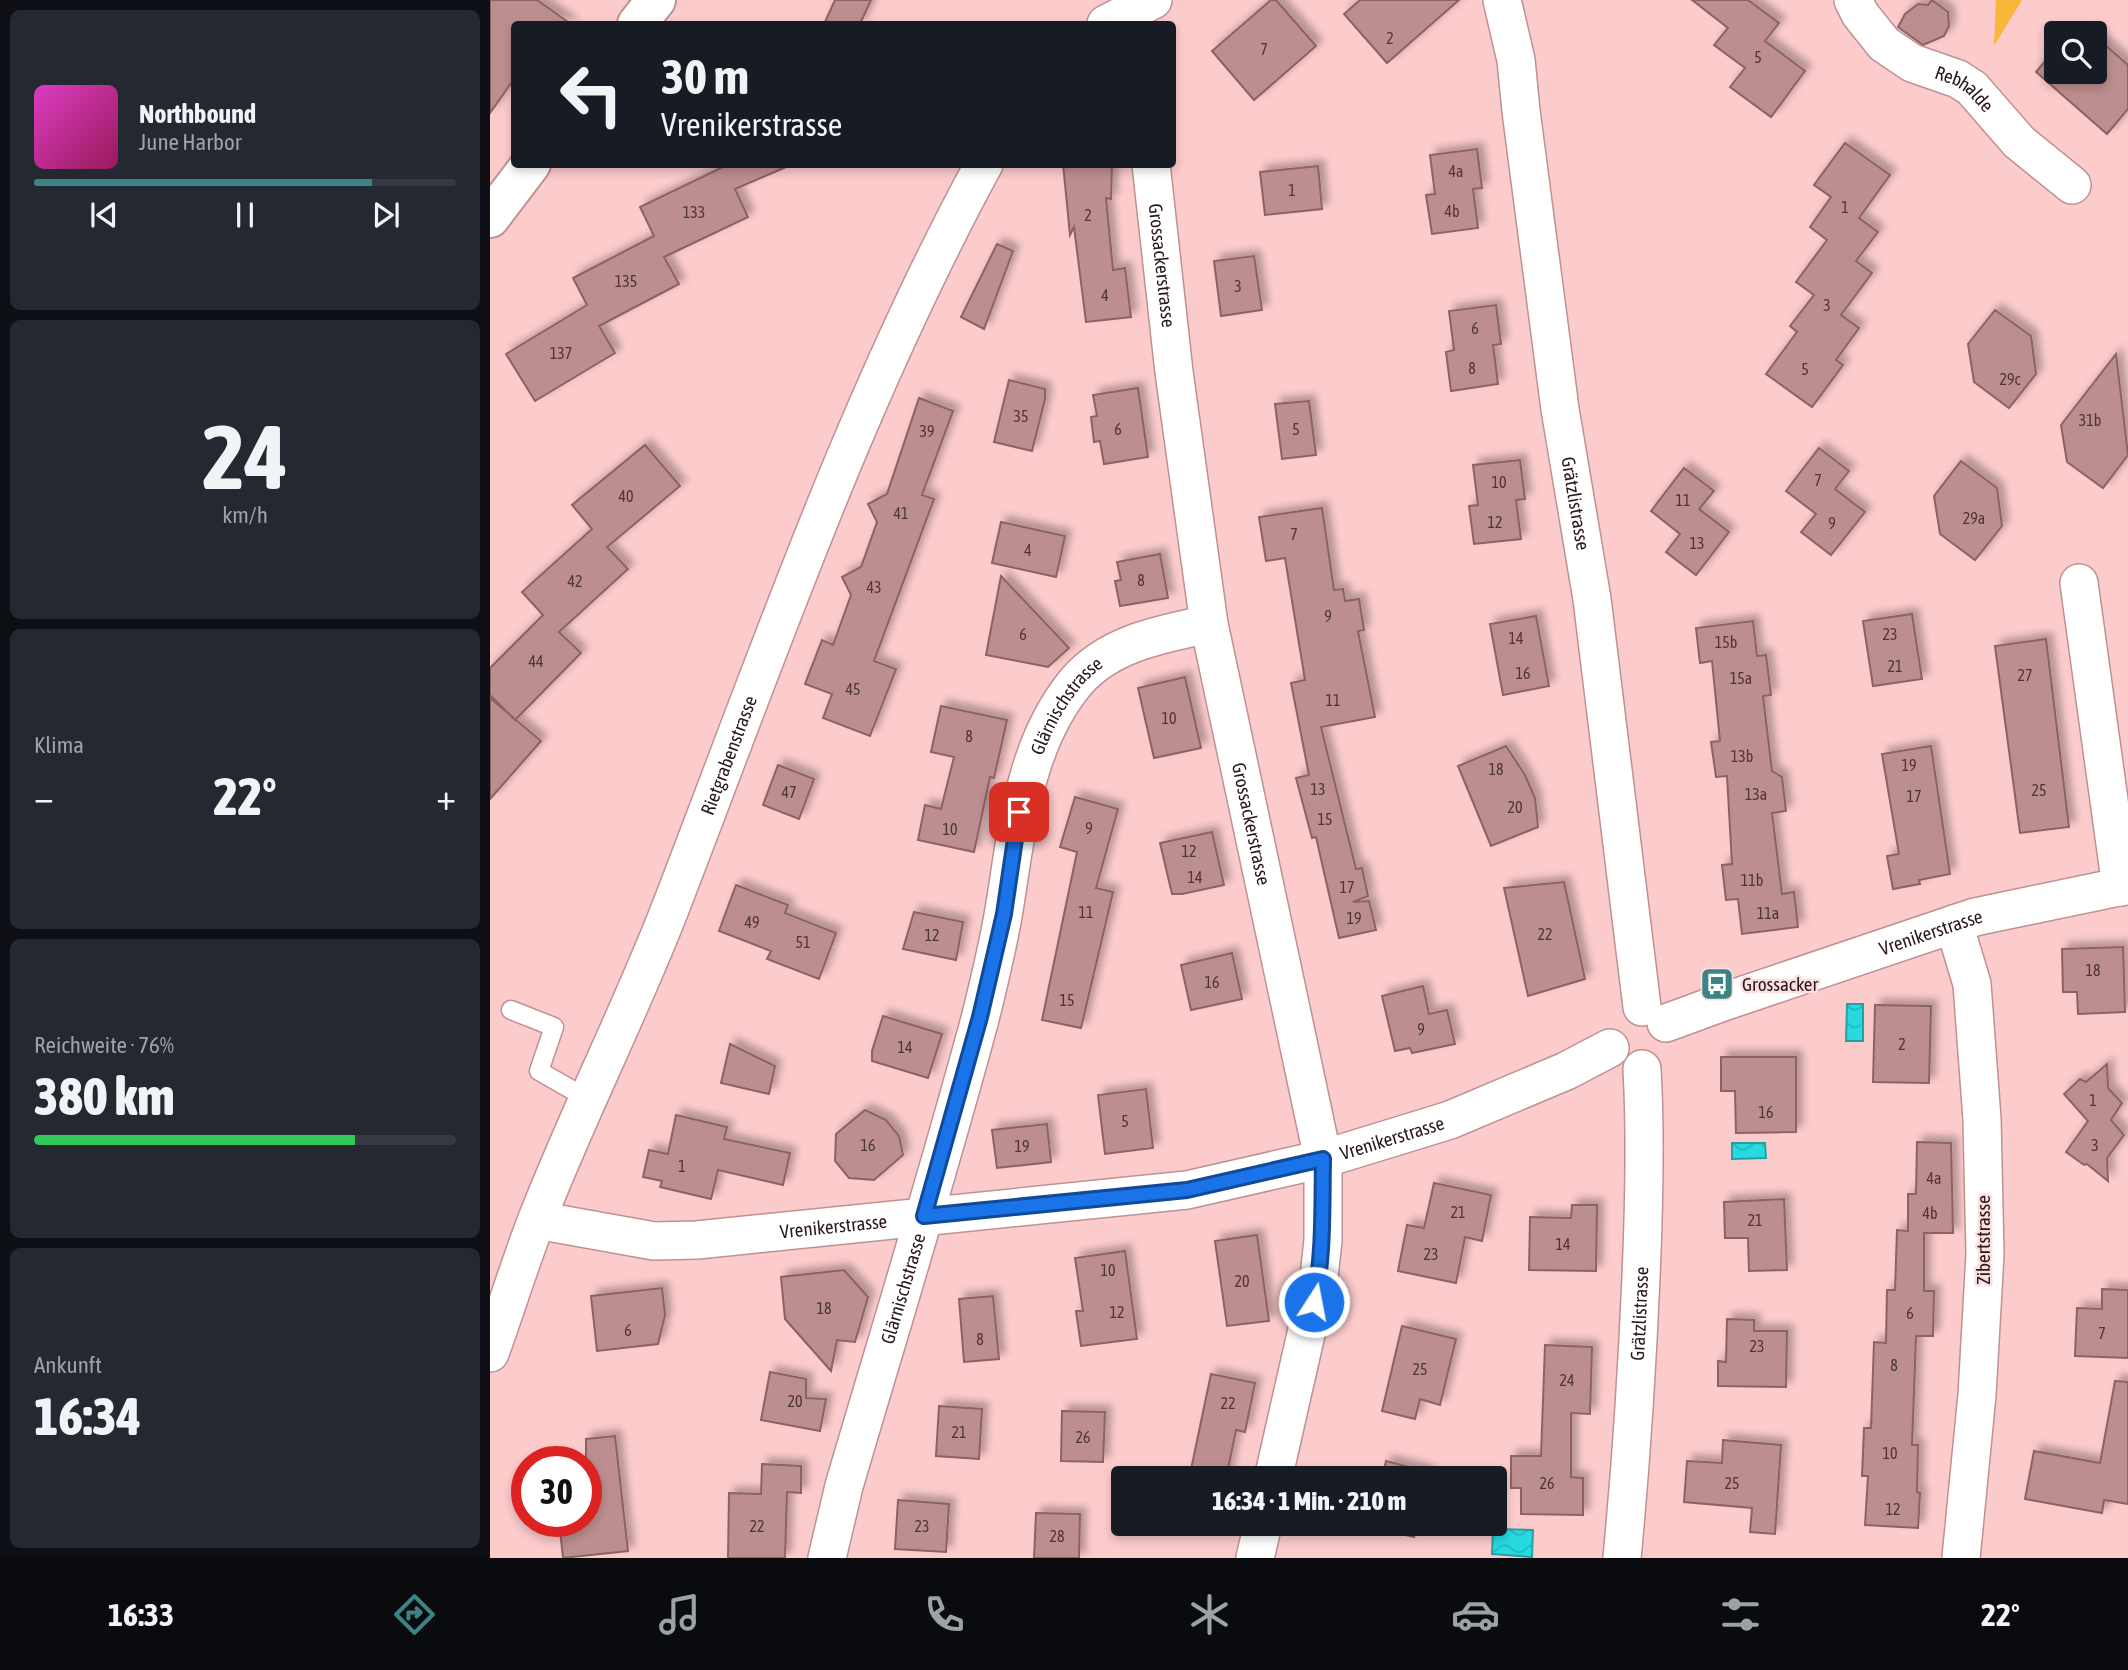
<!DOCTYPE html>
<html lang="de">
<meta charset="utf-8">
<style>
body{margin:0;font-family:"Asap Condensed",sans-serif;background:#242831;color:#f1f3f6;height:100vh;display:flex;flex-direction:column;font-size:26px;white-space:nowrap}
*{box-sizing:border-box;margin:0}
p{font-size:23px;color:#9ea1a6}
.icon{flex:none;width:38px;height:38px;fill:none;stroke:currentColor;stroke-width:2;stroke-linecap:round;stroke-linejoin:round}
.map{position:relative;flex:1;overflow:hidden}
.side{display:flex;flex-direction:column;gap:10px;padding:10px;background:#0d0f14;width:490px}
.side>*{flex:none}
.banner{position:absolute;left:21px;top:21px;width:665px;height:147px;border-radius:7px;box-shadow:0 4px 10px #0003;background:#171b24;color:#f1f3f6;overflow:hidden}
.fabs{position:absolute;left:1554px;top:21px;display:grid;gap:14px}
.fabs a{display:grid;place-items:center;width:63px;height:63px;border-radius:7px;background:#171b24;box-shadow:0 4px 10px #0003;font-size:35px}
.speed{position:absolute;left:21px;top:1446px;display:flex;gap:14px;font-size:35px;font-weight:700;text-align:center}
.speed>*{display:grid;place-content:center;width:91px;height:91px;border-radius:50%;background:#171b24;box-shadow:0 4px 10px #0003;line-height:1}
.speed .limit{border:10px solid #d22;background:#fff;color:#111}
.pin{position:absolute;display:grid;place-items:center;width:60px;height:60px;color:#fff;margin:-30px;border-radius:14px;box-shadow:0 4px 10px #0006}
.me{position:absolute;width:77px;margin:-38px;rotate:11deg;stroke-linejoin:round;filter:drop-shadow(0 0 5px #0008)}
.turn{display:flex;align-items:center;gap:24px;height:147px;padding:0 35px;font-size:32px}
.turn .icon{width:91px;height:91px;stroke-width:2.5}
.turn b{display:block;font-size:49px;line-height:60px}
.big{font-size:52px;font-weight:800;line-height:1.1}
.side .tile{flex:1;display:flex;flex-direction:column;justify-content:center;gap:10px;min-width:0;padding:0 24px;border-radius:10px;background:#242831}
.side .dial{align-items:center;gap:0}
.dial b{font-size:91px;line-height:1}
.song{display:flex;align-items:center;gap:21px}
.cover{width:84px;height:84px;border-radius:10px;background:linear-gradient(135deg,hsl(310 70% 55%),hsl(330 70% 35%))}
.played{height:7px;border-radius:4px;background:linear-gradient(90deg,#3b8385 80%,#363941 80%)}
.keys{display:flex;justify-content:space-around;direction:ltr}
.heat{display:flex;justify-content:space-between;align-items:center;font-size:38px;direction:ltr}
.charge{height:10px;border-radius:5px;background:linear-gradient(90deg,#34c759 76%,#363941 0)}
.trip{position:absolute;left:621px;top:1466px;width:396px;height:70px;border-radius:7px;background:#171b24;box-shadow:0 4px 10px #0003;font-weight:800;line-height:70px;text-align:center}
.tab-bar{display:flex;height:112px;justify-content:space-around;align-items:center;background:#090b0e;color:#9ea1a6}
.tab-bar .icon{width:49px;height:49px}
.tab-bar .selected{color:#3b8385}
.tab-bar b{font-size:32px;color:#f1f3f6}
main{display:flex;flex:1;min-height:0}
.map>svg:first-child{display:block}
.green{fill:#fab63b}
.water{fill:url(#water-waves);stroke:#27a0a4;stroke-width:2}
.building{fill:#bc8e8f;stroke:#8d6263;stroke-width:2;filter:url(#shadow)}
.lines{fill:none;stroke-linecap:round;stroke-linejoin:round}
.service-casing{stroke:#bf9192;stroke-width:21}
.minor-casing{stroke:#bf9192;stroke-width:40}
.secondary-casing{stroke:#bf9192;stroke-width:42}
.service{stroke:#fff;stroke-width:18}
.minor{stroke:#fff;stroke-width:37}
.secondary{stroke:#fff;stroke-width:38}
.route-casing{stroke:#114b97;stroke-width:18}
.route{stroke:#1a73e8;stroke-width:12}
.labels{text-anchor:middle;dominant-baseline:central;stroke-width:5;stroke-linejoin:round;paint-order:stroke}
.number-label{font-size:16px;fill:#4e3637}
.street-label{font-size:19px;fill:#2a191a;stroke:#fcdede}
.poi-label{font-size:19px;fill:#2a191a;stroke:#fcdede;text-anchor:start}
</style>
<main>
<section class="side">
<div class="tile">
<div class="song"><i class="cover"></i><div><b>Northbound</b><p>June Harbor</p></div></div>
<div class="played"></div>
<div class="keys"><svg class="icon" aria-label="previous" viewBox="0 0 24 24"><path d="M18 5L8 12l10 7zM5 5v14"/></svg><svg class="icon" aria-label="pause" viewBox="0 0 24 24"><path d="M8 5v14M16 5v14"/></svg><svg class="icon" aria-label="next" viewBox="0 0 24 24"><path d="M6 5l10 7-10 7zM19 5v14"/></svg></div>
</div>
<div class="tile dial"><b>24</b><p>km/h</p></div>
<div class="tile"><p>Klima</p>
<div class="heat"><a>−</a><b class="big">22°</b><a>+</a></div>
</div>
<div class="tile"><p>Reichweite · 76%</p><b class="big">380 km</b><div class="charge"></div></div>
<div class="tile"><p>Ankunft</p><b class="big">16:34</b></div>
</section>
<div class="map">
<svg width="1638" height="1558" viewBox="0 0 1638 1558">
<defs>
<pattern id="water-waves" width="16" height="10" patternUnits="userSpaceOnUse" patternTransform="scale(1.75)"><rect width="16" height="10" fill="#26dadf"/><path d="M0 5q4-4 8 0t8 0" fill="none" stroke="#22babf"/></pattern>
<filter id="shadow"><feDropShadow dx="6" dy="-6" stdDeviation="3.5" flood-color="#0004"/></filter>
</defs>
<rect width="100%" height="100%" fill="#fccbcc"/>
<path class="green" d="M1506,0H1532L1504,46Z"/>
<path class="water" d="M1357,1004H1373V1041H1356Z
M1242,1143H1275L1276,1158L1242,1159Z
M1003,1529L1043,1530L1042,1557L1002,1554Z"/>
<path class="building" d="M0,0H47L81,24H24V79L0,113Z
M345,0H381L370,24H334Z
M781,0H786L826,46L764,100L722,51Z
M870,0H969L897,63L854,14Z
M1202,0H1258L1289,23L1275,41L1315,71L1281,117L1240,87L1255,68L1224,45L1238,28Z
M1442,0L1458,12L1459,26L1454,36L1433,45L1408,27L1415,14L1428,4L1438,5Z
M1605,36L1638,65V109L1617,134L1546,72L1566,48V72H1605Z
M1355,143L1400,175L1369,218L1388,232L1366,261L1382,273L1351,315L1369,328L1346,360L1353,365L1322,407L1276,374L1307,332L1300,326L1324,295L1306,282L1337,240L1320,227L1341,197L1324,185Z
M987,149L992,188L983,189L988,228L942,234L936,195L945,194L940,155Z
M239,164H303L245,189L258,217L174,257L189,284L109,326L125,353L45,401L16,354L97,305L83,278L164,236L150,207Z
M573,164H622L621,199L616,198L623,270L635,268L641,317L596,322L584,227L580,235Z
M828,166L832,209L775,215L770,172Z
M507,244L523,251L494,329L471,317Z
M764,256L772,310L731,316L724,261Z
M1006,305L1011,344L1003,345L1008,384L961,391L956,352L964,350L959,311Z
M1505,310L1541,336L1546,374L1519,408L1484,382L1478,344Z
M1626,354L1638,455L1613,488L1577,462L1571,425Z
M519,380L555,389V399L542,451L504,442Z
M648,388L658,457L614,464L610,441L604,442L601,417L607,416L603,395Z
M429,398L463,411L432,495L444,499L384,661L406,669L380,736L333,718L342,694L315,684L332,640L343,645L361,595L352,577L371,567L387,522L378,504L397,494Z
M819,401L826,455L792,459L785,404Z
M155,445L190,486L117,547L138,569L69,632L91,653L25,720L0,695V668L53,615L32,592L102,529L82,505Z
M1329,448L1359,471L1345,489L1375,512L1341,555L1311,532L1326,514L1296,491Z
M1030,460L1035,499L1026,500L1031,539L984,544L979,506L988,505L983,465Z
M1471,461L1507,488L1512,526L1485,560L1450,534L1444,496Z
M1194,468L1224,491L1209,509L1239,532L1206,575L1176,552L1190,534L1161,511Z
M832,508L844,590L853,589L855,601L869,599L874,630L868,631L885,717L831,727L866,869L872,868L878,896L863,902L879,901L886,930L849,938L826,837L822,838L806,778L819,775L801,683L815,680L795,558L776,561L769,517Z
M511,522L575,536L566,577L502,563Z
M670,554L678,598L630,606L625,581L631,580L627,562Z
M511,576L579,648L558,667L496,655Z
M1422,614L1432,679L1383,686L1373,621Z
M1046,616L1059,686L1013,695L1000,624Z
M1263,621L1267,656L1276,655L1281,695L1273,696L1282,771L1292,777L1296,811L1282,813L1292,894L1304,892L1308,927L1252,934L1248,899L1236,900L1232,865L1242,864L1237,776L1226,777L1221,742L1230,741L1222,661L1210,663L1206,628Z
M1556,639L1579,827L1530,833L1505,646Z
M695,677L711,748L664,758L648,688Z
M0,698L51,741L0,799Z
M451,706L517,720L504,778L500,777L484,852L428,840L435,805L451,809L464,757L441,752Z
M1016,746L1035,775L1045,798L1048,827L1001,846L968,766Z
M1441,746L1460,874L1429,880L1430,884L1403,889L1397,856L1409,854L1392,754Z
M288,765L324,779L309,819L273,805Z
M585,797L628,809L606,888L623,892L591,1028L552,1020L587,852L570,847Z
M722,832L734,885L692,894H682L670,843Z
M1074,882L1095,979L1038,996L1014,888Z
M246,885L298,905L295,913L346,933L329,979L277,959L281,951L229,931Z
M424,912L473,922L466,960L413,949Z
M1633,947L1635,1012L1588,1014L1587,992H1573L1572,949Z
M742,953L752,999L701,1010L691,965Z
M933,986L939,1014L957,1010L965,1044L922,1053L920,1048L905,1051L892,996Z
M1385,1005L1441,1006L1439,1083L1383,1082Z
M393,1016L452,1034L438,1078L382,1061V1051Z
M240,1044L285,1066L279,1094L231,1083Z
M1231,1057H1306V1132L1246,1133L1245,1091H1231Z
M1617,1064L1618,1088L1632,1103L1621,1120L1634,1135L1617,1158L1618,1181L1597,1164L1594,1165L1576,1152L1598,1121L1574,1094L1590,1079L1596,1082Z
M656,1089L663,1148L615,1154L608,1095Z
M375,1110L396,1120L409,1136L413,1155L384,1180L359,1178L345,1161L346,1134Z
M186,1115L237,1127L234,1139L300,1153L293,1185L228,1170L221,1199L170,1187L172,1181L153,1177L159,1150L178,1154Z
M557,1124L561,1162L507,1168L502,1130Z
M1427,1142L1461,1143L1463,1233H1434V1291H1444L1443,1336H1426L1422,1445H1428L1427,1492L1430,1493L1428,1528L1375,1525L1378,1476H1372L1374,1428H1381L1384,1342L1396,1343L1397,1290H1405L1407,1230L1418,1231V1194H1426Z
M944,1183L1001,1195L992,1241L975,1237L966,1283L908,1271L917,1225L934,1228Z
M1294,1199L1297,1270L1259,1271L1258,1238H1235L1234,1202Z
M1082,1205H1107L1106,1271L1039,1270L1040,1217L1081,1218Z
M767,1235L779,1321L737,1326L725,1241Z
M635,1251L647,1339L591,1346L586,1311H593L585,1258Z
M354,1270L378,1297L365,1342L347,1340L341,1371L295,1319L291,1277Z
M172,1288L175,1315L168,1344L107,1351L101,1296Z
M1612,1289L1638,1290V1358L1585,1356L1587,1308L1612,1309Z
M503,1296L509,1359L474,1362L469,1299Z
M1237,1319L1264,1320V1331H1297L1296,1387L1228,1386V1361L1236,1362Z
M912,1326L966,1339L950,1405L930,1399L925,1419L892,1411Z
M1055,1345L1102,1347L1100,1414L1081,1413V1477L1093,1478V1515L1031,1514V1488H1021V1456H1051Z
M280,1372L316,1379V1398L336,1399L330,1431L271,1420Z
M721,1374L765,1383L755,1432L746,1430L736,1479H699Z
M1625,1381L1638,1382V1504L1614,1500L1612,1513L1535,1499L1544,1451L1610,1463Z
M449,1406L492,1409L489,1459L446,1456Z
M572,1411L615,1412L613,1462L571,1461Z
M125,1436L138,1551L73,1558L69,1521H96V1439Z
M1233,1440L1291,1445L1285,1534L1260,1532L1262,1508L1194,1502L1197,1461L1232,1463Z
M896,1461L938,1472L936,1479H892Z
M272,1464L311,1466V1493L297,1492L295,1558H238L239,1493L271,1494Z
M408,1500L459,1504L456,1552L405,1549Z
M546,1513L590,1514L589,1558H544Z
M881,1524H927L924,1537L881,1527Z"/>
<g class="lines">
<defs>
<path id="service" d="M21,1010L64,1027L49,1071L98,1099"/>
<g id="minor">
<path id="s1" d="M1012,0L1026,60L1031,111L1070,409L1102,599L1152,1007"/>
<path id="s2" d="M1363,0L1370,14L1394,44L1422,63L1468,79L1482,88L1529,142L1582,185"/>
<path d="M616,24L663,0"/>
<path id="s3" d="M661,164L684,372L719,624L833,1159V1240L829,1277L783,1479"/>
<path d="M1589,583L1631,887"/>
<path d="M1464,924L1482,984L1492,1119L1495,1254L1487,1395L1471,1558"/>
<path id="s4" d="M1176,1023L1236,1001L1485,917L1638,885"/>
<path id="s5" d="M47,1220L164,1241L207,1240L697,1190L833,1159L960,1120L1076,1071L1120,1048"/>
<path id="s6" d="M0,1353C16,1309 30,1263 47,1219C88,1114 139,1014 180,909C277,658 365,401 494,164"/>
<path id="s7" d="M337,1558L354,1486C400,1330 448,1175 490,1019C499,983 508,946 514,910C527,832 533,746 586,682C619,643 672,634 719,624"/>
<path d="M765,1558L773,1524"/>
<path id="s8" d="M1132,1558C1141,1464 1147,1371 1151,1277C1154,1208 1156,1138 1152,1069"/>
</g>
<path id="secondary" d="M147,24L166,0
M0,218L41,164"/>
</defs>
<use href="#service" class="service-casing"/>
<use href="#minor" class="minor-casing"/>
<use href="#secondary" class="secondary-casing"/>
<use href="#service" class="service"/>
<use href="#minor" class="minor"/>
<use href="#secondary" class="secondary"/>
</g>
<g class="lines">
<defs>
<path id="route" d="M529,812L514,914L490,1017L434,1216L697,1190L833,1159C832,1208 834,1255 824,1302"/>
</defs>
<use href="#route" class="route-casing"/>
<use href="#route" class="route"/>
</g>
<defs>
<symbol id="bus-square" viewBox="-11 -11 22 22"><rect x="-9" y="-9" width="18" height="18" rx="4" fill="#3b8385" stroke="#fcdede"/><path d="M-5-6H5V4H4V6H2V4H-2V6H-4V4H-5ZM-3.5-4V0h7V-4ZM-3.5 1.2v1.5H-2V1.2ZM2 1.2v1.5H3.5V1.2Z" fill="#fff"/></symbol>
</defs>
<g fill-rule="evenodd">
<use href="#bus-square" x="1208" y="965" width="38" height="38"/>
</g>
<g class="labels">
<g class="number-label">
<text x="900" y="38">2</text>
<text x="774" y="49">7</text>
<text x="1268" y="57">5</text>
<text x="966" y="171">4a</text>
<text x="802" y="190">1</text>
<text x="1355" y="207">1</text>
<text x="962" y="211">4b</text>
<text x="204" y="212">133</text>
<text x="598" y="215">2</text>
<text x="136" y="281">135</text>
<text x="748" y="286">3</text>
<text x="615" y="295">4</text>
<text x="1337" y="305">3</text>
<text x="985" y="328">6</text>
<text x="71" y="353">137</text>
<text x="982" y="368">8</text>
<text x="1315" y="369">5</text>
<text x="1520" y="379">29c</text>
<text x="531" y="416">35</text>
<text x="1600" y="420">31b</text>
<text x="628" y="429">6</text>
<text x="806" y="429">5</text>
<text x="437" y="431">39</text>
<text x="1328" y="480">7</text>
<text x="1009" y="482">10</text>
<text x="136" y="496">40</text>
<text x="1193" y="500">11</text>
<text x="411" y="513">41</text>
<text x="1484" y="518">29a</text>
<text x="1005" y="522">12</text>
<text x="1342" y="523">9</text>
<text x="804" y="534">7</text>
<text x="1207" y="543">13</text>
<text x="538" y="550">4</text>
<text x="651" y="580">8</text>
<text x="85" y="581">42</text>
<text x="384" y="587">43</text>
<text x="838" y="616">9</text>
<text x="533" y="634">6</text>
<text x="1400" y="634">23</text>
<text x="1026" y="638">14</text>
<text x="1236" y="642">15b</text>
<text x="46" y="661">44</text>
<text x="1405" y="666">21</text>
<text x="1033" y="673">16</text>
<text x="1535" y="675">27</text>
<text x="1251" y="678">15a</text>
<text x="363" y="689">45</text>
<text x="843" y="700">11</text>
<text x="679" y="718">10</text>
<text x="479" y="736">8</text>
<text x="1252" y="756">13b</text>
<text x="1419" y="765">19</text>
<text x="1006" y="769">18</text>
<text x="828" y="789">13</text>
<text x="1549" y="790">25</text>
<text x="299" y="792">47</text>
<text x="1266" y="794">13a</text>
<text x="1424" y="796">17</text>
<text x="1025" y="807">20</text>
<text x="835" y="819">15</text>
<text x="599" y="828">9</text>
<text x="460" y="829">10</text>
<text x="699" y="851">12</text>
<text x="705" y="877">14</text>
<text x="1262" y="880">11b</text>
<text x="857" y="887">17</text>
<text x="596" y="912">11</text>
<text x="1278" y="913">11a</text>
<text x="864" y="918">19</text>
<text x="262" y="922">49</text>
<text x="1055" y="934">22</text>
<text x="442" y="935">12</text>
<text x="313" y="942">51</text>
<text x="1603" y="970">18</text>
<text x="722" y="982">16</text>
<text x="577" y="1000">15</text>
<text x="931" y="1029">9</text>
<text x="1412" y="1044">2</text>
<text x="415" y="1047">14</text>
<text x="1603" y="1100">1</text>
<text x="1276" y="1112">16</text>
<text x="635" y="1121">5</text>
<text x="378" y="1145">16</text>
<text x="1605" y="1145">3</text>
<text x="532" y="1146">19</text>
<text x="192" y="1166">1</text>
<text x="1444" y="1178">4a</text>
<text x="968" y="1212">21</text>
<text x="1440" y="1213">4b</text>
<text x="1265" y="1220">21</text>
<text x="1073" y="1244">14</text>
<text x="941" y="1254">23</text>
<text x="618" y="1270">10</text>
<text x="752" y="1281">20</text>
<text x="334" y="1308">18</text>
<text x="627" y="1312">12</text>
<text x="1420" y="1313">6</text>
<text x="138" y="1330">6</text>
<text x="1612" y="1333">7</text>
<text x="490" y="1339">8</text>
<text x="1267" y="1346">23</text>
<text x="1404" y="1365">8</text>
<text x="930" y="1369">25</text>
<text x="1077" y="1380">24</text>
<text x="305" y="1401">20</text>
<text x="738" y="1403">22</text>
<text x="469" y="1432">21</text>
<text x="593" y="1437">26</text>
<text x="1400" y="1453">10</text>
<text x="1057" y="1483">26</text>
<text x="1242" y="1483">25</text>
<text x="1403" y="1509">12</text>
<text x="267" y="1526">22</text>
<text x="432" y="1526">23</text>
<text x="567" y="1536">28</text>
</g>
<g class="street-label">
<text stroke="none"><textPath href="#s2" startOffset="147">Rebhalde</textPath></text>
<text stroke="none"><textPath href="#s3" startOffset="102">Grossackerstrasse</textPath></text>
<text stroke="none"><textPath href="#s1" startOffset="509">Grätzlistrasse</textPath></text>
<text stroke="none"><textPath href="#s7" startOffset="889">Glärnischstrasse</textPath></text>
<text stroke="none"><textPath href="#s6" startOffset="644">Rietgrabenstrasse</textPath></text>
<text stroke="none"><textPath href="#s3" startOffset="668">Grossackerstrasse</textPath></text>
<text stroke="none"><textPath href="#s4" startOffset="280">Vrenikerstrasse</textPath></text>
<text stroke="none"><textPath href="#s5" startOffset="866">Vrenikerstrasse</textPath></text>
<text stroke="none"><textPath href="#s5" startOffset="299">Vrenikerstrasse</textPath></text>
<text transform="translate(1493 1240) rotate(-90)">Zibertstrasse</text>
<text stroke="none"><textPath href="#s7" startOffset="280">Glärnischstrasse</textPath></text>
<text stroke="none"><textPath href="#s8" startOffset="245">Grätzlistrasse</textPath></text>
</g>
<g class="poi-label">
<text x="1252" y="984">Grossacker</text>
</g>
</g>
</svg>
<div class="fabs">
<a><svg class="icon" aria-label="search" viewBox="0 0 24 24"><circle cx="10" cy="10" r="6"/><path d="M15 15l6 6"/></svg></a>
</div>
<div class="speed"><div class="limit">30</div></div>
<div class="pin" style="left:529px;top:812px;background:#d93025"><svg class="icon" aria-label="arrive" viewBox="0 0 24 24"><path d="M6 21V4h12l-3 4 3 4H6"/></svg></div>
<svg class="me" style="left:824px;top:1302px" viewBox="-20 -20 40 40"><circle r="17" fill="#1a73e8" stroke="#fff" stroke-width="3"/><path d="M0-11L8 9 0 5-8 9z" fill="#fff"/></svg>
<div class="trip">16:34 · 1 Min. · 210 m</div>
<div class="banner">
<div class="turn"><svg class="icon" aria-label="left" viewBox="0 0 24 24"><path d="M17 20v-9H6M10 6l-5 5 5 5"/></svg><div><b>30 m</b>Vrenikerstrasse</div></div>
</div>
</div>
</main>
<nav class="tab-bar">
<b>16:33</b>
<svg class="icon selected" aria-label="directions" viewBox="0 0 24 24"><path d="M12 3l9 9-9 9-9-9zM9 14v-3h6M13 9l2 2-2 2"/></svg>
<svg class="icon" aria-label="music" viewBox="0 0 24 24"><path d="M9 18V5l10-2v13"/><circle cx="6" cy="18" r="3"/><circle cx="16" cy="16" r="3"/></svg>
<svg class="icon" aria-label="phone" viewBox="0 0 24 24"><path d="M5 4h4l2 5-3 2q2 4 5 5l2-3 5 2v4C11 20 4 13 5 4z"/></svg>
<svg class="icon" aria-label="climate" viewBox="0 0 24 24"><path d="M12 3v18M4 7l16 10M4 17L20 7"/></svg>
<svg class="icon" aria-label="car" viewBox="0 0 24 24"><path d="M5 17H2v-5l4-1 3-4h7l3 4 3 1v5h-3M9 17h6M6 11h13"/><circle cx="7" cy="17" r="2"/><circle cx="17" cy="17" r="2"/></svg>
<svg class="icon" aria-label="filters" viewBox="0 0 24 24"><path d="M4 7h16M4 17h16"/><circle cx="9" cy="7" r="2"/><circle cx="15" cy="17" r="2"/></svg>
<b>22°</b>
</nav>
